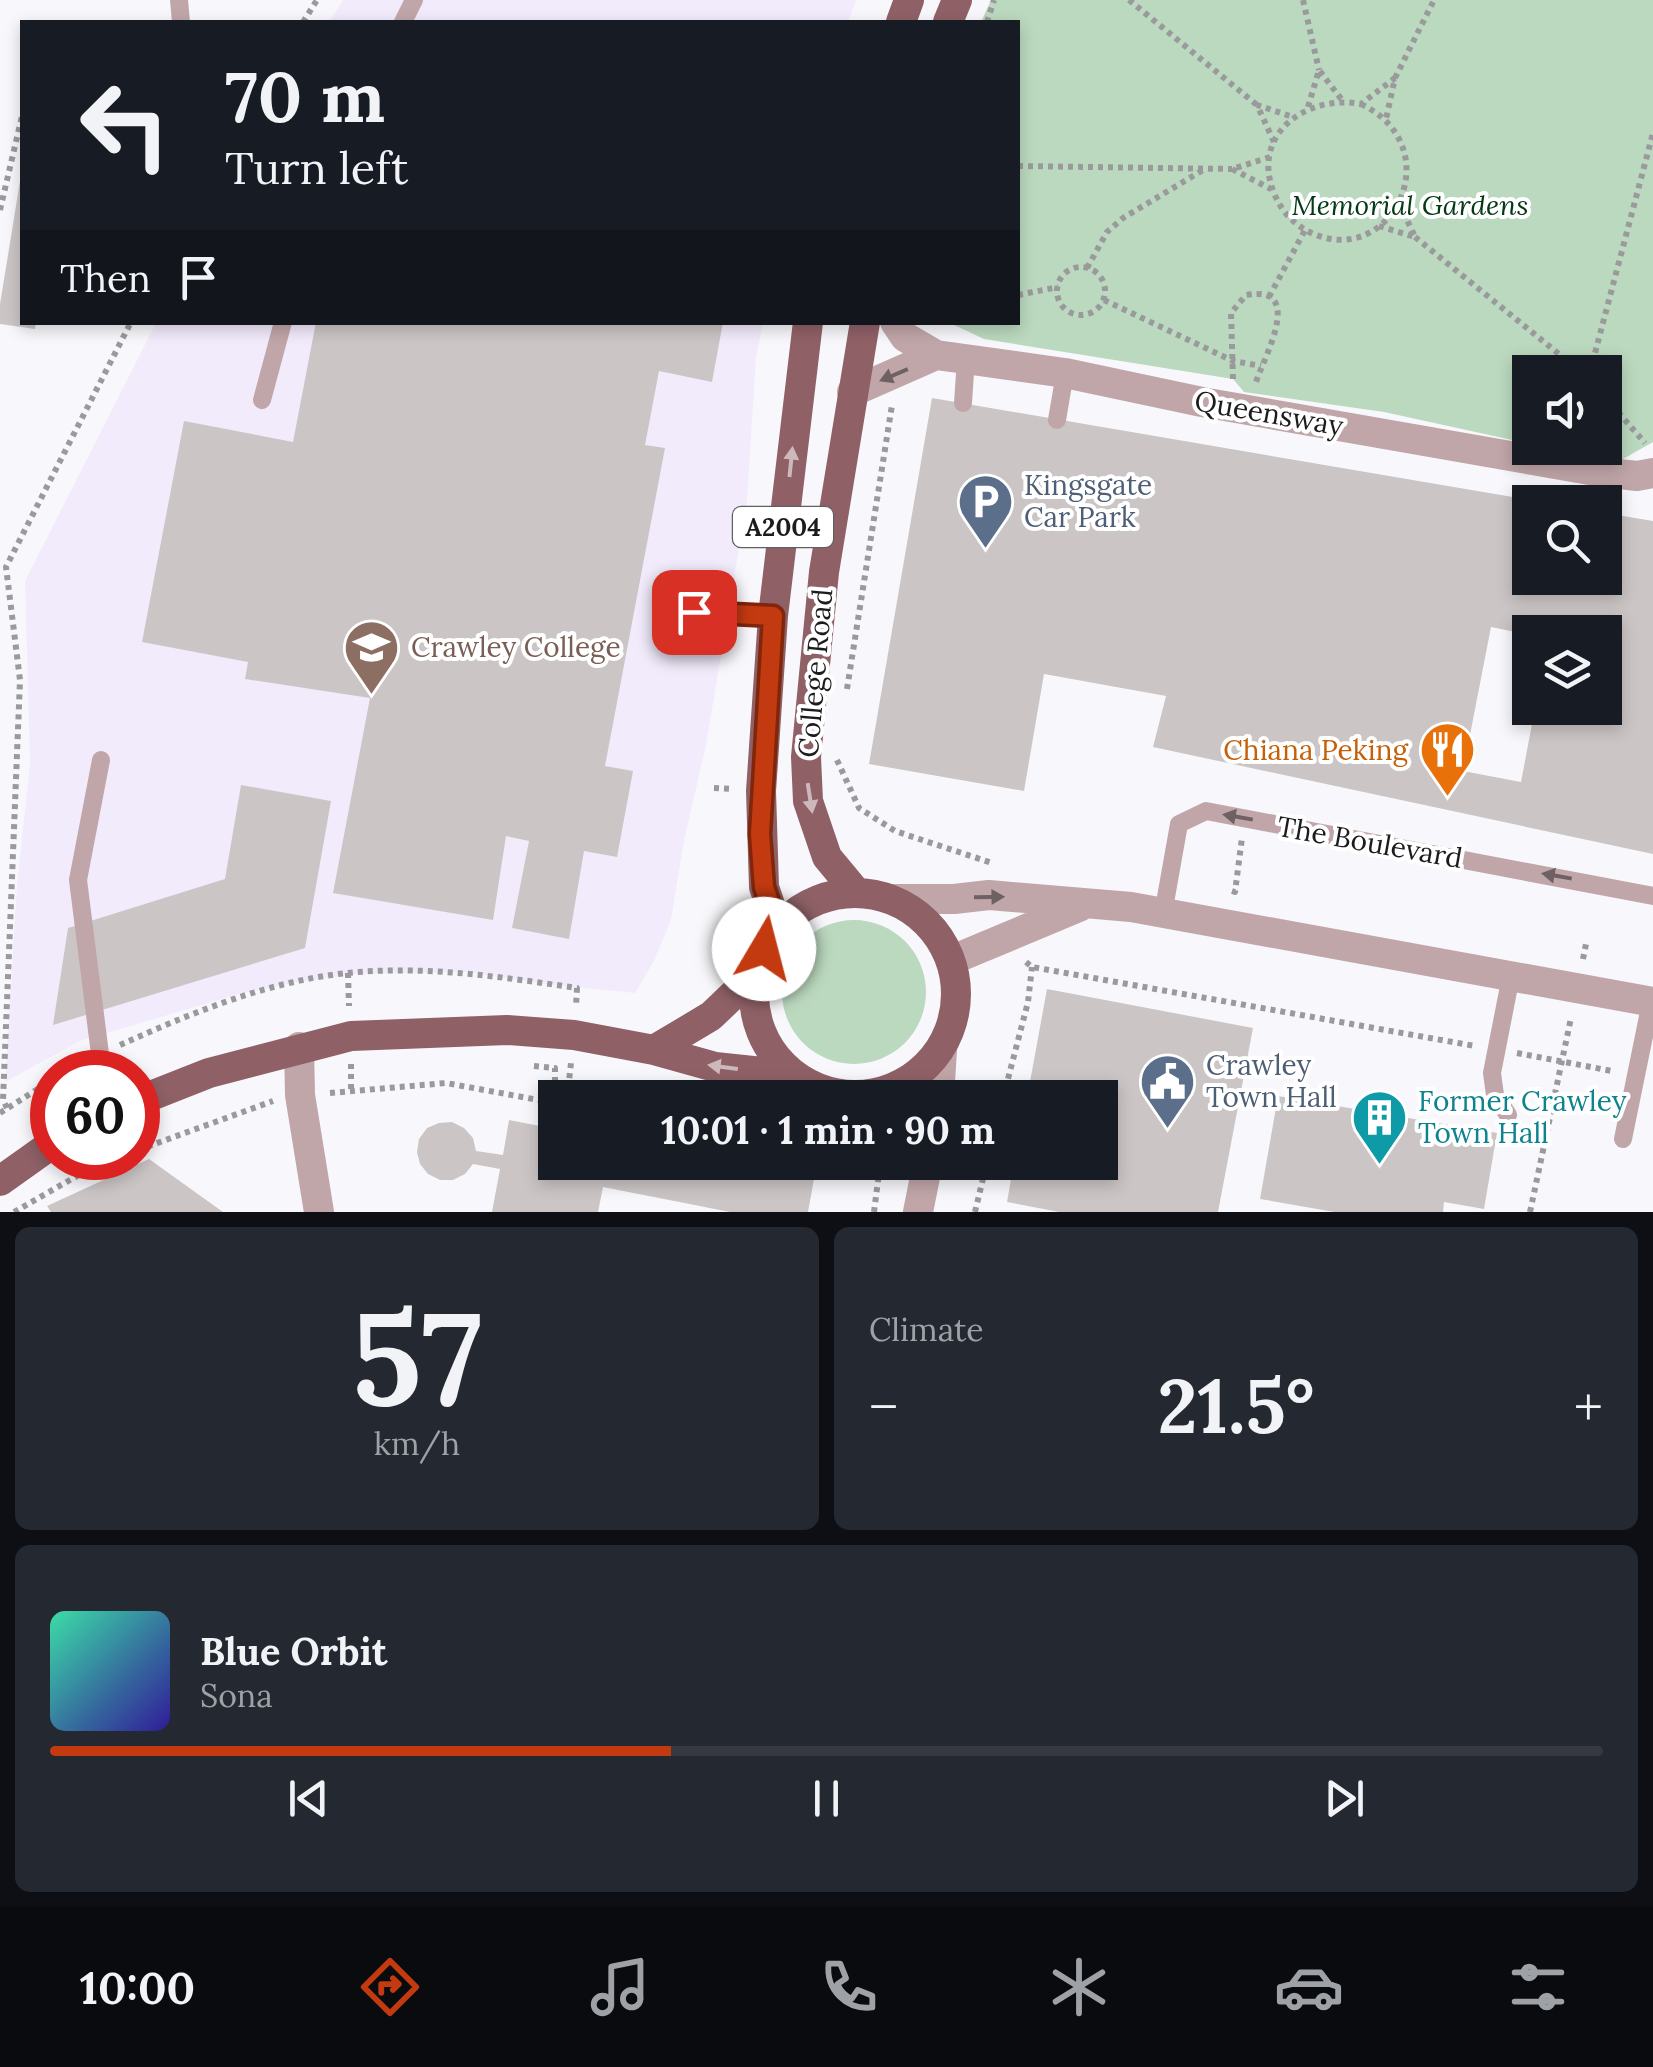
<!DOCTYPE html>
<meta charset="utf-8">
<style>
body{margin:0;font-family:Lora,serif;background:#242831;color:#f1f3f6;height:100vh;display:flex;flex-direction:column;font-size:38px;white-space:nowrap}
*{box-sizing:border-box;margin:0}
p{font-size:32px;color:#9ea1a6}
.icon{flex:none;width:55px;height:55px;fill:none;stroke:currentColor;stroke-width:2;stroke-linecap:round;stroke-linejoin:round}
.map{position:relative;height:1212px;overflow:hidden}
.drawer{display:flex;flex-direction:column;gap:15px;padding:15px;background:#0d0f14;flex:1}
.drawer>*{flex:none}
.hud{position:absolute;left:20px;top:20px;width:1000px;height:305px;border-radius:0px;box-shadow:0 5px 15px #0003;background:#171b24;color:#f1f3f6;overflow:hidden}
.tools{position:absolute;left:1512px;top:355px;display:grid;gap:20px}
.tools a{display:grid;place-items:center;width:110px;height:110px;border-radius:0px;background:#171b24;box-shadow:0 5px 15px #0003;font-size:50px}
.speed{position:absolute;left:30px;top:1050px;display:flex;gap:20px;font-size:50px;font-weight:700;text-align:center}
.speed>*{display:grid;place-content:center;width:130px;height:130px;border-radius:50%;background:#171b24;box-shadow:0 5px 15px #0003;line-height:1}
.speed .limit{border:15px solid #d22;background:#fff;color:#111}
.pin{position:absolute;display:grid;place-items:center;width:85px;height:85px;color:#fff;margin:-42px;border-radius:20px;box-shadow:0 5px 15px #0006}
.me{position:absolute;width:110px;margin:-55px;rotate:8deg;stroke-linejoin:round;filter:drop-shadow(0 0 8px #0008)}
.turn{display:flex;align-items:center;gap:35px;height:210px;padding:0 40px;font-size:45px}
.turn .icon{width:130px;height:130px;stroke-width:2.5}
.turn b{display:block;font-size:70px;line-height:85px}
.then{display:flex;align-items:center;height:95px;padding:0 40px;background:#0003;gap:20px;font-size:38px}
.big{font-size:75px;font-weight:700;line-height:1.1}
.drawer .widget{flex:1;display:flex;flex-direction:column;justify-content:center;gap:15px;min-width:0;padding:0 35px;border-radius:15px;background:#242831}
.drawer .dial{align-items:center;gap:0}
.dial b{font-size:130px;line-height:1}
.song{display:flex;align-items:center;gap:30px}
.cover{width:120px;height:120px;border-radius:15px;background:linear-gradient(135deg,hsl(160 70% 55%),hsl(250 70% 35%))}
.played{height:10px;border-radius:5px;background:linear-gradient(90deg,#c33a11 40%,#363941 40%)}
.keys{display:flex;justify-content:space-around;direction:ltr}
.heat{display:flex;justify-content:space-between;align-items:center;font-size:55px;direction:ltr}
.drawer .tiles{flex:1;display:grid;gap:15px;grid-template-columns:1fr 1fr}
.widget:last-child{grid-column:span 2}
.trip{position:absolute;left:538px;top:1080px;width:580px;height:100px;border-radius:0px;background:#171b24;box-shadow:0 5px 15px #0003;font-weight:700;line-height:100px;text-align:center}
.menu{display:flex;height:160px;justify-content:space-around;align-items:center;background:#090b0e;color:#9ea1a6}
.menu .icon{width:70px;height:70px}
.menu .current{color:#c33a11}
.menu b{font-size:45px;color:#f1f3f6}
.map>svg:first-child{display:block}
.education{fill:#f2ebfc}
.green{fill:#bbd9bf}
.building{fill:#cbc6c5;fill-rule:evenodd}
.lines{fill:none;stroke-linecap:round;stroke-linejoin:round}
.path{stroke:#9a9a9d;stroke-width:6;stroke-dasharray:5 5;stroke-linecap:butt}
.service{stroke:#c1a6a9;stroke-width:18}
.minor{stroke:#c1a6a9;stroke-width:30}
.tertiary{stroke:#c1a6a9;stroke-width:30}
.primary{stroke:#8f6167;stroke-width:30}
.oneway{fill:#6e6164}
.oneway2{fill:#cdb8bb}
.route-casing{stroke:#7f260b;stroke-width:25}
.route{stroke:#c33a11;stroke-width:18}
.labels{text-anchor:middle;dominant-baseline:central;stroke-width:8;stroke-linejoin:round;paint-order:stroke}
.shield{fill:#fff;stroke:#606062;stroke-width:2.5}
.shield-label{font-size:25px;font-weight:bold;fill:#1c1c1e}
.park-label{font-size:28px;font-style:italic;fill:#033914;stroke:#fff}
.street-label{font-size:28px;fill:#1c1c1e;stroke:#fff}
.service-label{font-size:28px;fill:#4e5e75;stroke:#fff;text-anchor:start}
.education-label{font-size:28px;fill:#785e54;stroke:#fff;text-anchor:start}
.food-label{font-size:28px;fill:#c56008;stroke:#fff;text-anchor:end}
.culture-label{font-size:28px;fill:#0d838f;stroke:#fff;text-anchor:start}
</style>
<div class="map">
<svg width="1653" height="1212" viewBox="0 0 1653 1212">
<rect width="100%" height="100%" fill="#f8f8fc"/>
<path class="education" d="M343,0H856L848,22H329Z
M156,323H763L756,358L747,501L706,745L684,841L671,920L654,961L635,993L552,985L467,972L355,974L297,982L239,994L80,1041L5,1082L17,885L30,763L25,581Z"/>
<path class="green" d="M991,0H1653V442L1616,463L1546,448H1605V372H1530V444L1384,412L1244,392L1233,379L984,339L950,323L1018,322V22H981Z
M782 992a72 72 0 1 1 144 0a72 72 0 1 1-144 0Z"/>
<path class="building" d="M21,175L22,322H36L35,329L0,324V304Z
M316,322H723L712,382L659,371L645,445L665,448L605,766L633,771L617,857L584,851L569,939L512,928L529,841L506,836L493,920L333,893L370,698L245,679L248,662L142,642L184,421L293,442Z
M932,398L1530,500V578H1605V513L1653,521V854L1153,747L1166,696L1044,674L1024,791L869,764ZM1491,627L1530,635L1605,632V708H1535L1521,782L1463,771Z
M241,785L331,801L305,948L53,1025L68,928L225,879Z
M1047,989L1253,1028L1218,1212H1059L1007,1202L1014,1162H1100V1098H1027Z
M1278,1096L1497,1133L1484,1209L1444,1202L1443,1212H1334L1260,1199Z
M509,1120L555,1129V1162H728L814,1179L808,1212H730L603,1187L598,1212H492L500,1169L473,1164L465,1174L453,1180H440L428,1174L420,1164L417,1152L419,1139L427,1128L439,1123L452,1122L464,1128L473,1138L476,1151L503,1155Z
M149,1159L223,1212H51L47,1206Z"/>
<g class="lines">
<path class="path" d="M1129,0L1257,105
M1303,0L1319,70
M303,22L317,0
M987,22L994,0
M1395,78L1434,0
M1361,104C1450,147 1394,265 1316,235C1296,227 1282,213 1274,193C1250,134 1307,94 1361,104L1395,78L1386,119
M1308,107L1319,70L1342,100
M1274,142L1257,105L1293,117
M1270,157L1232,169L1271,189
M1018,166L1232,169
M0,210L22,116
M1379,226L1415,237L1400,205
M1415,237L1581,372
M1057 291a24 24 0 1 1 48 0a24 24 0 1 1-48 0Z
M1087,268L1107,232L1123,218L1203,170
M1018,295L1058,287
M1269,297L1305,230
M1104,300L1233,361L1261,366
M1590,372L1653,133
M1233,379L1231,313L1246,295C1306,284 1264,357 1256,382
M1605,397L1645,443
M847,689L892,405
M837,760L859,808L895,831L992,863
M714,788L734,789
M1232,891L1235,892L1242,838
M1583,959L1586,944
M1026,962L1032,967L1475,1046
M348,973L349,1006
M120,1045C191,1013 269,981 347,973C424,965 502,977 577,988L576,1006
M1517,1053L1612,1071
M351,1064V1091
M534,1066L555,1068V1082L568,1085
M66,1072L82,1064
M37,1088L52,1115
M330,1093L446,1083L555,1103
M567,1098L571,1063
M1003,1098L1028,1002L1032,967
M7,1108L3,1100L20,680L6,567L131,322
M0,1113L52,1080
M138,1150L273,1101
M865,1162L881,1164
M14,1212L84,1172L119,1158
M874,1212L880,1165
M975,1212L987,1162
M1530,1212L1571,1018"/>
<path class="service" d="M179,0L181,22
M403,22L414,0
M262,400L283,322
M963,403L966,358
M1057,420L1065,373
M694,613L773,616
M101,760L78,880L100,1054L109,1072
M1163,914L1179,824L1206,811L1653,896
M1508,1115L1495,1095L1492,1073L1511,976
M1623,1139L1651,1002"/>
<path class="minor" d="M895,322L905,337L936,355L1065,373L1202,402L1601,472L1637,476L1653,473
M852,392L936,355
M299,1047L300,1095L319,1212
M874,1095L875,1098
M939,1098L942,1050
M918,1212L928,1162"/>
<path class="tertiary" d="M892,899H954L989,895L1131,907L1653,1002
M952,960L1079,907"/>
<path class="primary" d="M901,22L909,0
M948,22L957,0
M856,892L827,857L808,801L806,757L824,572L865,322
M754 994a101 101 0 1 1 202 0a101 101 0 1 1-202 0Z
M778,928L764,887L761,791L773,616L808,322
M654,1050L711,1016L756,973
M138,1101L209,1073L351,1036L507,1030L574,1035L654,1050L715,1067L794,1075
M0,1181L52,1144"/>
</g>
<defs><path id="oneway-solid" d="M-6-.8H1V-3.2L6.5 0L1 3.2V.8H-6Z" transform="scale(2.5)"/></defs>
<g class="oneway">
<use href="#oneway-solid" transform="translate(894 375) rotate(157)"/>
<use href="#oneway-solid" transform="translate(1238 817) rotate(-170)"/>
<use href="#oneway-solid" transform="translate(1557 876) rotate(-170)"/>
<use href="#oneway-solid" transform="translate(989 897) rotate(-1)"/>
</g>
<g class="oneway2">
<use href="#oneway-solid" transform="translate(791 462) rotate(-84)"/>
<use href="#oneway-solid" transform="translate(810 798) rotate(81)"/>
<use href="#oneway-solid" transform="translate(723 1067) rotate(-172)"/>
</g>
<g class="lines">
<defs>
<path id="route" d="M694,612L773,616L760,834L764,887L778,928L764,949"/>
</defs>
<use href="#route" class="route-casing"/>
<use href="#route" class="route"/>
</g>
<defs>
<symbol id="parking-pin" viewBox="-11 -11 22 30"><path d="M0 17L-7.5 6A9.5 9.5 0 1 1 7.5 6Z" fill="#5c6f8a" stroke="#fff"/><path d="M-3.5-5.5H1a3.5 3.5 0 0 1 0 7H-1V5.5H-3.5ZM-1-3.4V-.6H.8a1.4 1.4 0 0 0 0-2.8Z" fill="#fff"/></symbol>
<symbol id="university-pin" viewBox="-11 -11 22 30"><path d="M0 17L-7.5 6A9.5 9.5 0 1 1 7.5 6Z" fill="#8d6e63" stroke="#fff"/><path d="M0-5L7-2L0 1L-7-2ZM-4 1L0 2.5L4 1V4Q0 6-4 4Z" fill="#fff"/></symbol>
<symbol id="restaurant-pin" viewBox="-11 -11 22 30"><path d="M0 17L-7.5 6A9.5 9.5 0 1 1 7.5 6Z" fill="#e8710a" stroke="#fff"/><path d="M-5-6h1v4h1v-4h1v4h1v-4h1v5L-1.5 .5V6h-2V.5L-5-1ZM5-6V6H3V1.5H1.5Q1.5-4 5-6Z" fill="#fff"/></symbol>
<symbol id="civic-pin" viewBox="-11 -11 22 30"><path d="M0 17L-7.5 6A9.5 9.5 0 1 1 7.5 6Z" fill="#5c6f8a" stroke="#fff"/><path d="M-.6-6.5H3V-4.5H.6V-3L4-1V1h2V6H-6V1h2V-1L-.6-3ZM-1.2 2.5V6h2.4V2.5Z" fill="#fff"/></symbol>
<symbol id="building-pin" viewBox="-11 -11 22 30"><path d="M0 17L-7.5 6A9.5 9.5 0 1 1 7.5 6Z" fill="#0f9aa8" stroke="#fff"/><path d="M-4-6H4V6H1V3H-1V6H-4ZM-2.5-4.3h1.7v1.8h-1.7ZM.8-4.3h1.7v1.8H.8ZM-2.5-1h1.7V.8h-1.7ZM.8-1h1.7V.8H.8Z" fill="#fff"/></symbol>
</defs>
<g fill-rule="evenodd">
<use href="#parking-pin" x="954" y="470" width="63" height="86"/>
<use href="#university-pin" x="340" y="616" width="63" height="86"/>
<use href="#restaurant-pin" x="1416" y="718" width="63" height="86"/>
<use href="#civic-pin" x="1136" y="1050" width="63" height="86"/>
<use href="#building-pin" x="1348" y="1086" width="63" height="86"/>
</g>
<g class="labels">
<rect class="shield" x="733" y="507" width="100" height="40" rx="8"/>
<g class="shield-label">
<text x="783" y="527">A2004</text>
</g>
<g class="park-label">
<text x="1410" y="205">Memorial Gardens</text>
</g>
<g class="street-label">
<text transform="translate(1269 413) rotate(10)">Queensway</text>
<text transform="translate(815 673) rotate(-85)">College Road</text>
<text transform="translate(1370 842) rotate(10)">The Boulevard</text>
</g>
<g class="service-label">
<text x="1024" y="485">Kingsgate<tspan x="1024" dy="32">Car Park</tspan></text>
<text x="1206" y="1065">Crawley<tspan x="1206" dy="32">Town Hall</tspan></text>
</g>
<g class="education-label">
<text x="411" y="647">Crawley College</text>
</g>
<g class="food-label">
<text x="1408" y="750">Chiana Peking</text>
</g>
<g class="culture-label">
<text x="1418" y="1101">Former Crawley<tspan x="1418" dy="32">Town Hall</tspan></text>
</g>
</g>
</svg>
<div class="tools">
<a><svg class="icon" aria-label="sound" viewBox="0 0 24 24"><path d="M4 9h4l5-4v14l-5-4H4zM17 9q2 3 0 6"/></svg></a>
<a><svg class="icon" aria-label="search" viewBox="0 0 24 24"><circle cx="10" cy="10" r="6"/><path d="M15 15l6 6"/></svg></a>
<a><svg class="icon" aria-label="layers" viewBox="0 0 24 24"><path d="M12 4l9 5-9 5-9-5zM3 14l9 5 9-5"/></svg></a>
</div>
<div class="speed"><div class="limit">60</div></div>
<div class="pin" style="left:694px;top:612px;background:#d93025"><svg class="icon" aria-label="arrive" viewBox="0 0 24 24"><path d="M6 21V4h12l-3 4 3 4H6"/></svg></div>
<svg class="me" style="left:764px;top:949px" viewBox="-20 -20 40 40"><circle r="19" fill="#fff"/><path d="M0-13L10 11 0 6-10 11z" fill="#c33a11"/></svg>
<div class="trip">10:01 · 1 min · 90 m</div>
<div class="hud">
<div class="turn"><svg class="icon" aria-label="left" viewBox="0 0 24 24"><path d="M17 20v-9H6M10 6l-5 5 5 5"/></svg><div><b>70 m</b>Turn left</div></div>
<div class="then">Then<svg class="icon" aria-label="arrive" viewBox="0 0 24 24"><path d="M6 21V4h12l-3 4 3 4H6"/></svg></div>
</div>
</div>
<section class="drawer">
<div class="tiles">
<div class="widget dial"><b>57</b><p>km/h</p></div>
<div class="widget"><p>Climate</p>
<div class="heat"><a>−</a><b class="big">21.5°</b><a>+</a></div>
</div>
<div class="widget">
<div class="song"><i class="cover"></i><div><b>Blue Orbit</b><p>Sona</p></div></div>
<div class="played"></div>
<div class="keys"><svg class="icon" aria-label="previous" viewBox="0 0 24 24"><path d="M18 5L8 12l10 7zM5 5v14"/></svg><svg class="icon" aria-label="pause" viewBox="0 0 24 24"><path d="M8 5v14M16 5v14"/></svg><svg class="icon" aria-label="next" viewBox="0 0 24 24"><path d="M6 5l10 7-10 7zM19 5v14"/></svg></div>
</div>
</div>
</section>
<nav class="menu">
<b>10:00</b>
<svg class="icon current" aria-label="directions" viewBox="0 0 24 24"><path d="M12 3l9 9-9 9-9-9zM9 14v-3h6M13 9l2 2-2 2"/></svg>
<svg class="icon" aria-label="music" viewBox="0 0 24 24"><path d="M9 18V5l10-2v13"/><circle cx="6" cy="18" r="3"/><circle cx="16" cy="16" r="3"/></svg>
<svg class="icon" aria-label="phone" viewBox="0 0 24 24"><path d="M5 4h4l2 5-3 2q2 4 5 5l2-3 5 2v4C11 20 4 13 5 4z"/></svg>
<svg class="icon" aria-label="climate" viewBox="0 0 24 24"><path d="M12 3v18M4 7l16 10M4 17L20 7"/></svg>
<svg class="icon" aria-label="car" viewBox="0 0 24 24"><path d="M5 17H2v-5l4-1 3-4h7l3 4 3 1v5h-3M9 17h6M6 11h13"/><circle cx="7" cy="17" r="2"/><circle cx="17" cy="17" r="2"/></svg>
<svg class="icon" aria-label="filters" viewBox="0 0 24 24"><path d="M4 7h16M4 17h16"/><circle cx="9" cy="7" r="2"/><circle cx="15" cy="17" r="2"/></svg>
</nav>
